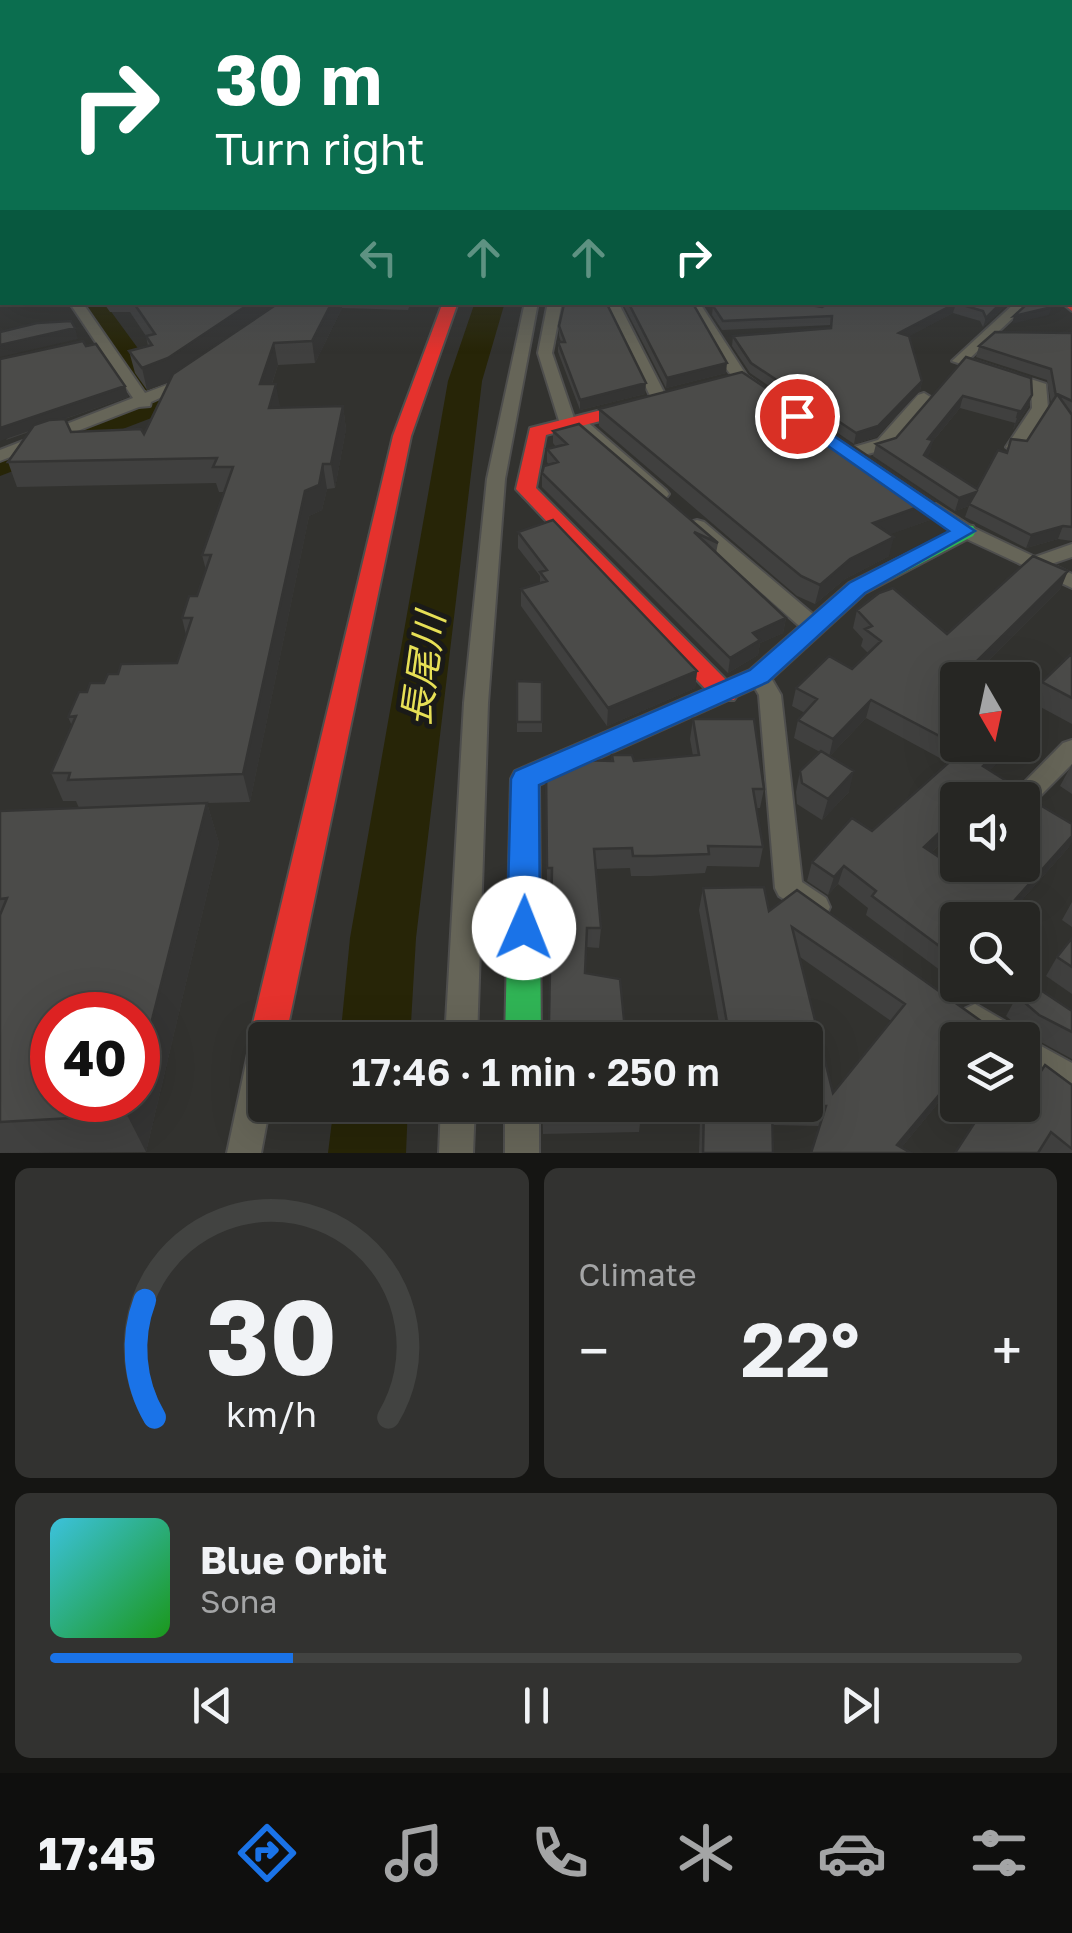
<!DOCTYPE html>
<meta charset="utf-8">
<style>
body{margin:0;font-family:"Golos Text","Noto Sans JP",sans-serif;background:#323230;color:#f1f3f6;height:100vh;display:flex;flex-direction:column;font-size:38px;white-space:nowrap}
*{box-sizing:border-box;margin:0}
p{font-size:32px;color:#a4a5a6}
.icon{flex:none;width:55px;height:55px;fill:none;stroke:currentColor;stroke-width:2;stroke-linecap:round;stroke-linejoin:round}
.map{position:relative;height:1153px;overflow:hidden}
.panel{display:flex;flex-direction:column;gap:15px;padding:15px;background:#151513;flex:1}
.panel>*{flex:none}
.hud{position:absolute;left:0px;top:0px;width:1072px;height:305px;box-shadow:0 10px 40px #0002,0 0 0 2px #424341;background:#0b6e4f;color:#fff;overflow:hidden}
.needle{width:65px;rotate:171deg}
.controls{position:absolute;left:940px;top:662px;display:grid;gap:20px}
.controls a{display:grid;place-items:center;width:100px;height:100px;border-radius:10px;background:#262623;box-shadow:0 10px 40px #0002,0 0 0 2px #424341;font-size:50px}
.speed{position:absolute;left:30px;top:992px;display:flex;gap:20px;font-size:50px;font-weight:700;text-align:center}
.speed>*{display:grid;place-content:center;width:130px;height:130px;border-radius:50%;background:#262623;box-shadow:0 10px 40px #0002,0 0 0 2px #424341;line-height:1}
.speed .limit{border:15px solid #d22;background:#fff;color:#111}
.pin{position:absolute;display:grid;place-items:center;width:85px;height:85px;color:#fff;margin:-42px;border:5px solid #fff;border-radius:50%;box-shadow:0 2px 10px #0007}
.me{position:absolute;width:110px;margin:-55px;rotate:1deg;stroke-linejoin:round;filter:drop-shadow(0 0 8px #0008)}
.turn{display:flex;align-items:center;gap:35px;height:210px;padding:0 50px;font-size:45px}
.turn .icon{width:130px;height:130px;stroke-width:2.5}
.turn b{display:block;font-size:70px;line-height:85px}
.lanes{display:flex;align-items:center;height:95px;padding:0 50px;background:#0003;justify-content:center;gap:50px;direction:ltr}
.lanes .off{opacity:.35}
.big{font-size:75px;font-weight:600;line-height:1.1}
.panel .card{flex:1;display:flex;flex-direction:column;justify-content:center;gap:15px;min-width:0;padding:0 35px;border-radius:15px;background:#323230}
.panel .dial{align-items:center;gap:0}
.dial svg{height:260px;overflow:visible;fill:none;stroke:#424341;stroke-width:7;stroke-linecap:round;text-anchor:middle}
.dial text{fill:#f1f3f6;stroke:none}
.song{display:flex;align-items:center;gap:30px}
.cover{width:120px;height:120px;border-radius:15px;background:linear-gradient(135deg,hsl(190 70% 55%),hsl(120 70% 35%))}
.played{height:10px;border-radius:5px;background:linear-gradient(90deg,#1a73e8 25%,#424341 25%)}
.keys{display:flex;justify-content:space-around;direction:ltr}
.heat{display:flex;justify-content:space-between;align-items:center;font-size:55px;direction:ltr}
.panel .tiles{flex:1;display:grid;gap:15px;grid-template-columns:1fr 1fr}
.card:last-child{grid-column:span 2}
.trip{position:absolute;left:248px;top:1022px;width:575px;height:100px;border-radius:10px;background:#262623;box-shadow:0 10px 40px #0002,0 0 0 2px #424341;font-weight:600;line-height:100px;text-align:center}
.tab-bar{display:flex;height:160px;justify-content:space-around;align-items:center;background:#0f0f0e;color:#a4a5a6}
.tab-bar .icon{width:70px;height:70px}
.tab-bar .selected{color:#1a73e8}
.tab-bar b{font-size:45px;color:#f1f3f6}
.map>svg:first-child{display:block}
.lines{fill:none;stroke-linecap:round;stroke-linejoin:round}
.river{fill:#272507;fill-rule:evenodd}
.street-casing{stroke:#4e4e4d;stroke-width:4}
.fast-casing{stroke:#4e4e4d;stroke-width:4}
.jam-casing{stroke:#4e4e4d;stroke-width:4}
.street{fill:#666558;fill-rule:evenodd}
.fast{fill:#30b455;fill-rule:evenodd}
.jam{fill:#e5322d;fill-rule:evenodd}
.wall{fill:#40403f;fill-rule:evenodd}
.shaded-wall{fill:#343433}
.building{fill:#4b4b49;stroke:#343433;stroke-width:2.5;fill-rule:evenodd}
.route{fill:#1a73e8;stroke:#114b97;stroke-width:2.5}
.labels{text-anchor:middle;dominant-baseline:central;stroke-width:10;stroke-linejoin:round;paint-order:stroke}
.water-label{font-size:38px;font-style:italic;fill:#e7e056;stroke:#1a1a18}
</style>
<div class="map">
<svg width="1072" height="1153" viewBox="0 0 1072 1153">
<rect width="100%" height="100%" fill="#32322f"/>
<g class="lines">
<path class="river" d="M74,302H104L156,373L172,404L167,412L0,476V451L134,399L122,373Z
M475,302H505L482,381L416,938L410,1040H340L350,938L448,381Z
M334,1105H408L406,1153H328Z"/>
<defs>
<path id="street" d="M69,302H82L145,393L185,378L193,383L151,402L150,406L139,407L0,461V450L133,398Z
M525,302H538L505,479L488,703L477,1040H445L464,703L487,479Z
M548,302H562L552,353L574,418L584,419L666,490L669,494L666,498H654L574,427L568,429L560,424L538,353Z
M605,302H618L668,400L666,403L660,405L652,400Z
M686,302H699L747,376L761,386V392C732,395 700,326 686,302Z
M1016,302H1030L969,359L1046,384L1048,408L1020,451L1014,452L1006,447L1032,408L1031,387L952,361Z
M924,393L932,398L890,448L853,458L847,457V449L878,440L918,395Z
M912,489L972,527L1035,557L1072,544V557L1051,564L1072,574V588L958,535L906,498L903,494L906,490Z
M697,520L704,522L821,621L824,626L821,631H805L690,530L688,526L690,522Z
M759,668L767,671L781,695L802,882L826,898L830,907L826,916L816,919L779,896L775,888L759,695L748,676L751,671Z
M1072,740V764L1029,807L1022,809V800H1007L1063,743Z
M975,1004L1018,1029L1021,1035L1072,1063V1097L1022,1068V1040C998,1040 971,1045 960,1019L964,1009Z
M265,1034L277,1040H265V1105H270L261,1153H227L249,1049L254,1038Z
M441,1105H475L473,1153H439Z
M505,1105H539V1153H505Z"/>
<path id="fast" d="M965,525L973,526L976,531L973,536L865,593L768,682L539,785L541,1040H505L511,779L515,771L750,670L849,583Z"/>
<path id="jam" d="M1070,298L1072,299V311L1061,302H1070Z
M443,302H458L411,436L285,1040H265V1056L254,1052L249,1040L393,436Z
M633,402L642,407L639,411L546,435L536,488L734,688L738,694L734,700H716L516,489L530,428Z"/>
</defs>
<use href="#street" class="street-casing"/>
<use href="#fast" class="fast-casing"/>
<use href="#jam" class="jam-casing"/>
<use href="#street" class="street"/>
<use href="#fast" class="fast"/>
<use href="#jam" class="jam"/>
</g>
<path class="wall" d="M103,302H411L408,310L342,308L315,363L278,365L272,384L280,407L343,406L346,429L335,488L327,489L322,510L309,516L250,802L207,803L219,843L146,1152L0,1153V811L79,808L76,801H63L51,773L72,726L68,717L87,692L118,674L177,663L186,635L182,618L197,596L206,570L202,555L224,492H219L216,483L17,487L8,462L29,432L6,440L86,346L125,386L128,397L65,419L71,432L144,434L169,382L147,390L135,373L129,351L148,346L146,336L130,312H110Z
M565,302H606L645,394L580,410L558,352V342H561L559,336V326Z
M622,302H692L726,373L666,388Z
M832,302H1010L983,327L980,321L953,313L909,336L922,381L920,391L876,437L854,444L750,373L732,346L733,336L830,328L831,325L722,330L712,315L713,306L822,307Z
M1072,333V541L1058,539L1026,548L965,517L969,506L955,511L873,456L876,444L896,438L966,357L1032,395L1028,407L1013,430L1015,423L960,408L933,441L927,457L977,489L1007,453L1027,441L1051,403L1047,380L976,357L979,346Z
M599,409L930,520L890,534L889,556L845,579L815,604L797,596L599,426Z
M553,431L718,543L716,553L786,618L783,633L760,643L758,655L728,673L542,487V473L549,465L547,462V449L556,447L553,443Z
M518,532L697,671L695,688L607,726L521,606V589L540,583V576L518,548Z
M1061,588L975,674L1016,745L958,800V829L956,828L932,852L963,873L1069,847L1004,920H958V973L952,979L866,915L868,908L838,884L828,895L807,881L812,862L872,831L949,763L866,718L830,756L849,792L822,820L797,804L796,792L800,771L820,752L794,738L798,720L805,713L792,706L796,688L852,669L868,653L861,646L863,639L853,628L857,610L947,634Z
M1072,655V724L1033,703L1042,682Z
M517,681L542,682V732H517Z
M693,719L764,789L760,808H757L763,847L759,867L707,866L705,873L651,876H631L630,868L595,869L601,928L599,948L586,947L549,1021L552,887H547L546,769L575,768L611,761L612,755L634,761L693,756L690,739Z
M1072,764V794L1060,786Z
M703,888L769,911L995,1031L991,1040H958V1093L948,1108L939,1102L901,1148L911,1153H810L819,1126L773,1125V1153H699L700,1118L702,1105H805V1040H722L699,910ZM800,957L891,1021L833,1093Z
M1072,902V927L1062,920Z
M1072,938V994L1046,976L1057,957Z
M1017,996L1072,1011V1059L1028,1035L1006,1016Z
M1072,1085V1153H955L1011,1118Z
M542,1105H640L641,1114L639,1132L543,1134Z"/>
<path class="shaded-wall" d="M2,277V299L0,300V278Z
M252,302H286L173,381L147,390L142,368Z
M332,302H341L342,308L315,363L312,341Z
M1002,302H1010L983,327L986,318Z
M956,303L953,313L897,343L899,333Z
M1052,307L1049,315L1012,324L1014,316Z
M75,328L78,339L0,357V345Z
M274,343L278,365L264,407L260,384Z
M727,363L726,373L666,388L667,378Z
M922,381L920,391L876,437L854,444L856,433Z
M646,383L645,394L580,410V400Z
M276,384L280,407L269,408Z
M125,386L128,397L0,441V428Z
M1032,395L1028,407L1013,430L1017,418Z
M963,396L960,408L933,441L930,453L920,468L928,439Z
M343,406L346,429L335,488L331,464Z
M323,464L327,489L322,510L309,516L250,802L243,774L305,491Z
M976,492L969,506L955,511L959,498Z
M935,501L930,520L869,542L873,523Z
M1063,526L1058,539L1026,548L1031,535Z
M894,537L889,556L845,579L815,604L820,585L850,559Z
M1068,571L1061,588L969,680L963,668Z
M786,618L783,633L760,643L758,655L728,673L730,658L753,633Z
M697,671L695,688L607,726L608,708Z
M871,700L866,718L829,757L833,739Z
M1040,711L1032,729L1022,739V728Z
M1005,745H1016L976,784L983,766Z
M854,771L849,792L822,820L828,799Z
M1005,780L998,798L993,791Z
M207,803L219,843L146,1152L127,1115L131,1100H138V1075Z
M958,815L956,828L918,866L924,847Z
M1072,836V842L1069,847L1004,920H997Z
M844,866L838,884L828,895L834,877Z
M950,1082L939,1102L897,1153V1145Z"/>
<path class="building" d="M0,190H2V277L0,278Z
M1070,240L1072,242V249H1070L1072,279H1070Z
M133,302H252L168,358L142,368L129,351L152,345L146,336L155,334Z
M280,302H332L312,341L274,343L260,384H276L269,408L343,406L331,464H323L319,485L305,491L243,774L68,780L70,773H51L76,716L68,717L79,692H87L90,683H104L108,674H118L121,664L177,663L192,618H182L189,596H197L211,555H202L233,467H213L217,458L8,462L34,425L49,420L65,419L71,432L141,429L144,434L173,374Z
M569,302H606L646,383L580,400L558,342H565L559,326L564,304H569Z
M628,302H692L727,363L667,378Z
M750,302H790L822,307L832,302H1002L986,318L983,311L956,303L899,333L909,336L922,381L878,426L856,433L751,363L733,336L831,328L832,316L723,321L713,306Z
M1029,302H1045L1052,307L1014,316Z
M71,321L75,328L0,345V332L37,323Z
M995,332L1072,333V401L1057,394L1072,415V527L1063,526L1031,535L969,504L976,492L959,498L876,444L896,438L966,357L1031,378L1032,395L1017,418L1019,411L963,396L928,439L933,440L924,455L977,489L998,450L1007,453L1011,439L1027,441L1056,396L1051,369L979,346Z
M83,341L86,346L96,344L125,386L0,428V359Z
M742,372L935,501L873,523L894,537L850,559L820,585L801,576L599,409Z
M579,424L718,543L694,532L786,618L753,633L760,640L730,658L542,473L544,466L558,462L547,449L567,444L553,431Z
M553,520L697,671L608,708L521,589L547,581L540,572L547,570L518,532Z
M1033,556L1068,571L976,662L963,668L985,680H958V745H1005L983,766L1005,780L993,791L1006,800H958V815L924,847L963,873L972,865H1022V812L1029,816L1040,805L1072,824V836L997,920H958V960L872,896L876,891L844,866L834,877L812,862L852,818L872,831L964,749L871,700L833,739L798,720L817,699L796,688L829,656L852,669L881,641L865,629L872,626L857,610L879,593L893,588L947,634Z
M1071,654L1072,655V698L1042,682Z
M517,681L542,682V722H517Z
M1022,701L1040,711L1022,728Z
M693,719H754L764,789H753L763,847L708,846L709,854L653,856H633L632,848L594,849L601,928H587L585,973L620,979L626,1040H544V1025L549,1021L552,868H547L546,769L575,768L576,760L613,761L612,755H632L634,761L699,755Z
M821,751L854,771L828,799L802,783L800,771Z
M207,803L138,1075V1015H52V1100H131L127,1115L0,1122V915L7,898L0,899V811Z
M764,887L769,911L797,890L995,1031L990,1040H958V1087L950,1082L897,1145L911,1153H811L826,1106L772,1105L773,1153H703L704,1105H805V1040H730L703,888ZM792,927L905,1004L833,1093Z
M1072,938V967L1057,957Z
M1027,981L1072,1011V1032L1039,1015L1017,996Z
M1045,1065L1072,1085V1149L1051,1132L1038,1153H955L986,1105H996L1011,1118L1019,1105H1022V1100Z
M542,1105H640L641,1114L543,1116Z"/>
<linearGradient id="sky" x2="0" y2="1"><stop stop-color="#1c1c1a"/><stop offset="0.54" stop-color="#494f58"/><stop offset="1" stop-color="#494f58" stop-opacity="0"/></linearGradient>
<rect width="1072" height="352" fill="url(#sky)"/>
<path class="route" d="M797,411L975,531L865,593L768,682L539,785L540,928L535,938L524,943L512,938L507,928L511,779L515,771L750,670L849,583L949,531L791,420L788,416Z"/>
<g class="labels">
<g class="water-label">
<text transform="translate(422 669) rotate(-82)">長尾川</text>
</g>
</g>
</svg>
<div class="controls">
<a><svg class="needle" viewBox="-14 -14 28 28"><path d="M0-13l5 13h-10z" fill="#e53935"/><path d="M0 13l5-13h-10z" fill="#a4a5a6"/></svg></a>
<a><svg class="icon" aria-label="sound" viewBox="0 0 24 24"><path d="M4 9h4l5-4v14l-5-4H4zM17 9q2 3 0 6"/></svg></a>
<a><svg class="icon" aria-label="search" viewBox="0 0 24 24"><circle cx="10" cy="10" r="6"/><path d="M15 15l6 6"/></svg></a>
<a><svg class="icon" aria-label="layers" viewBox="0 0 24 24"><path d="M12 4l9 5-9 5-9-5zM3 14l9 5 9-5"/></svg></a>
</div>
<div class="speed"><div class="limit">40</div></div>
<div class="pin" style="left:797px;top:416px;background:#d93025"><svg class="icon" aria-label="arrive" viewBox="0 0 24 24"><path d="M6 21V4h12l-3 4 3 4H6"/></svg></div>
<svg class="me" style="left:524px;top:928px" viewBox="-20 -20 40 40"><circle r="19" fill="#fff"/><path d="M0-13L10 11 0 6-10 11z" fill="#1a73e8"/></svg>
<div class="trip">17:46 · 1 min · 250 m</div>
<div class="hud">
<div class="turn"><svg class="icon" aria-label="right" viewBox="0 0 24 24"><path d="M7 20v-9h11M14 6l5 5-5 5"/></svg><div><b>30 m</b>Turn right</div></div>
<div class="lanes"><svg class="icon off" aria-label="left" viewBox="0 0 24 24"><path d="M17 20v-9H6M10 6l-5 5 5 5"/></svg><svg class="icon off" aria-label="ahead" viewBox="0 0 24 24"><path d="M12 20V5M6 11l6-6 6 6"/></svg><svg class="icon off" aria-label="ahead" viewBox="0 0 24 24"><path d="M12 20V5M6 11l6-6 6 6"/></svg><svg class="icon" aria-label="right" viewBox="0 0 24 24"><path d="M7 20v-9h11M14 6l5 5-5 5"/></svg></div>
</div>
</div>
<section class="panel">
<div class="tiles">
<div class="card dial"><svg viewBox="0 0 100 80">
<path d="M14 69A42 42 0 1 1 86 69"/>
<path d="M14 69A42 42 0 0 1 11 33" stroke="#1a73e8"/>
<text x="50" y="56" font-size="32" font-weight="700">30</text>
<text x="50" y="72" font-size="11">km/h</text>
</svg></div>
<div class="card"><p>Climate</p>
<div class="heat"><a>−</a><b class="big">22°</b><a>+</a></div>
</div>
<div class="card">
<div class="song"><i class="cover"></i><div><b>Blue Orbit</b><p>Sona</p></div></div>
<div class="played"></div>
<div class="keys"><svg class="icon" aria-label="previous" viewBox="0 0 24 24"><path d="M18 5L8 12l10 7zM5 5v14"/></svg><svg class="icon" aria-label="pause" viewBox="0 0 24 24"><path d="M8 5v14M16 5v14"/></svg><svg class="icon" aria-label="next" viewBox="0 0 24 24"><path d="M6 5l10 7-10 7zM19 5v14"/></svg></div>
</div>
</div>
</section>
<nav class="tab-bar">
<b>17:45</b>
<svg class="icon selected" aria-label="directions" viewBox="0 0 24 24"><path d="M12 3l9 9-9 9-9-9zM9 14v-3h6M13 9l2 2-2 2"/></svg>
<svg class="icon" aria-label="music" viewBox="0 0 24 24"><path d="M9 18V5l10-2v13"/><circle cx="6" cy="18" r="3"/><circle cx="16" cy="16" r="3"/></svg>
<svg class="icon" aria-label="phone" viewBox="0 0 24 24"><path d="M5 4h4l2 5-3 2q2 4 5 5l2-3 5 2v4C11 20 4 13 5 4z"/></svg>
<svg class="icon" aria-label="climate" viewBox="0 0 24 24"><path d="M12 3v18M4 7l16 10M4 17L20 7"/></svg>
<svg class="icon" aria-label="car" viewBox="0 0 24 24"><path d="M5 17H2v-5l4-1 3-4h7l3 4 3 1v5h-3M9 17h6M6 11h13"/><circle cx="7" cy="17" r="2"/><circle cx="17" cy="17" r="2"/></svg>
<svg class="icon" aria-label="filters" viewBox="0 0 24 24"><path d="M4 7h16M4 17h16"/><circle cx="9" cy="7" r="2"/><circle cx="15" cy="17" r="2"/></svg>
</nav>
